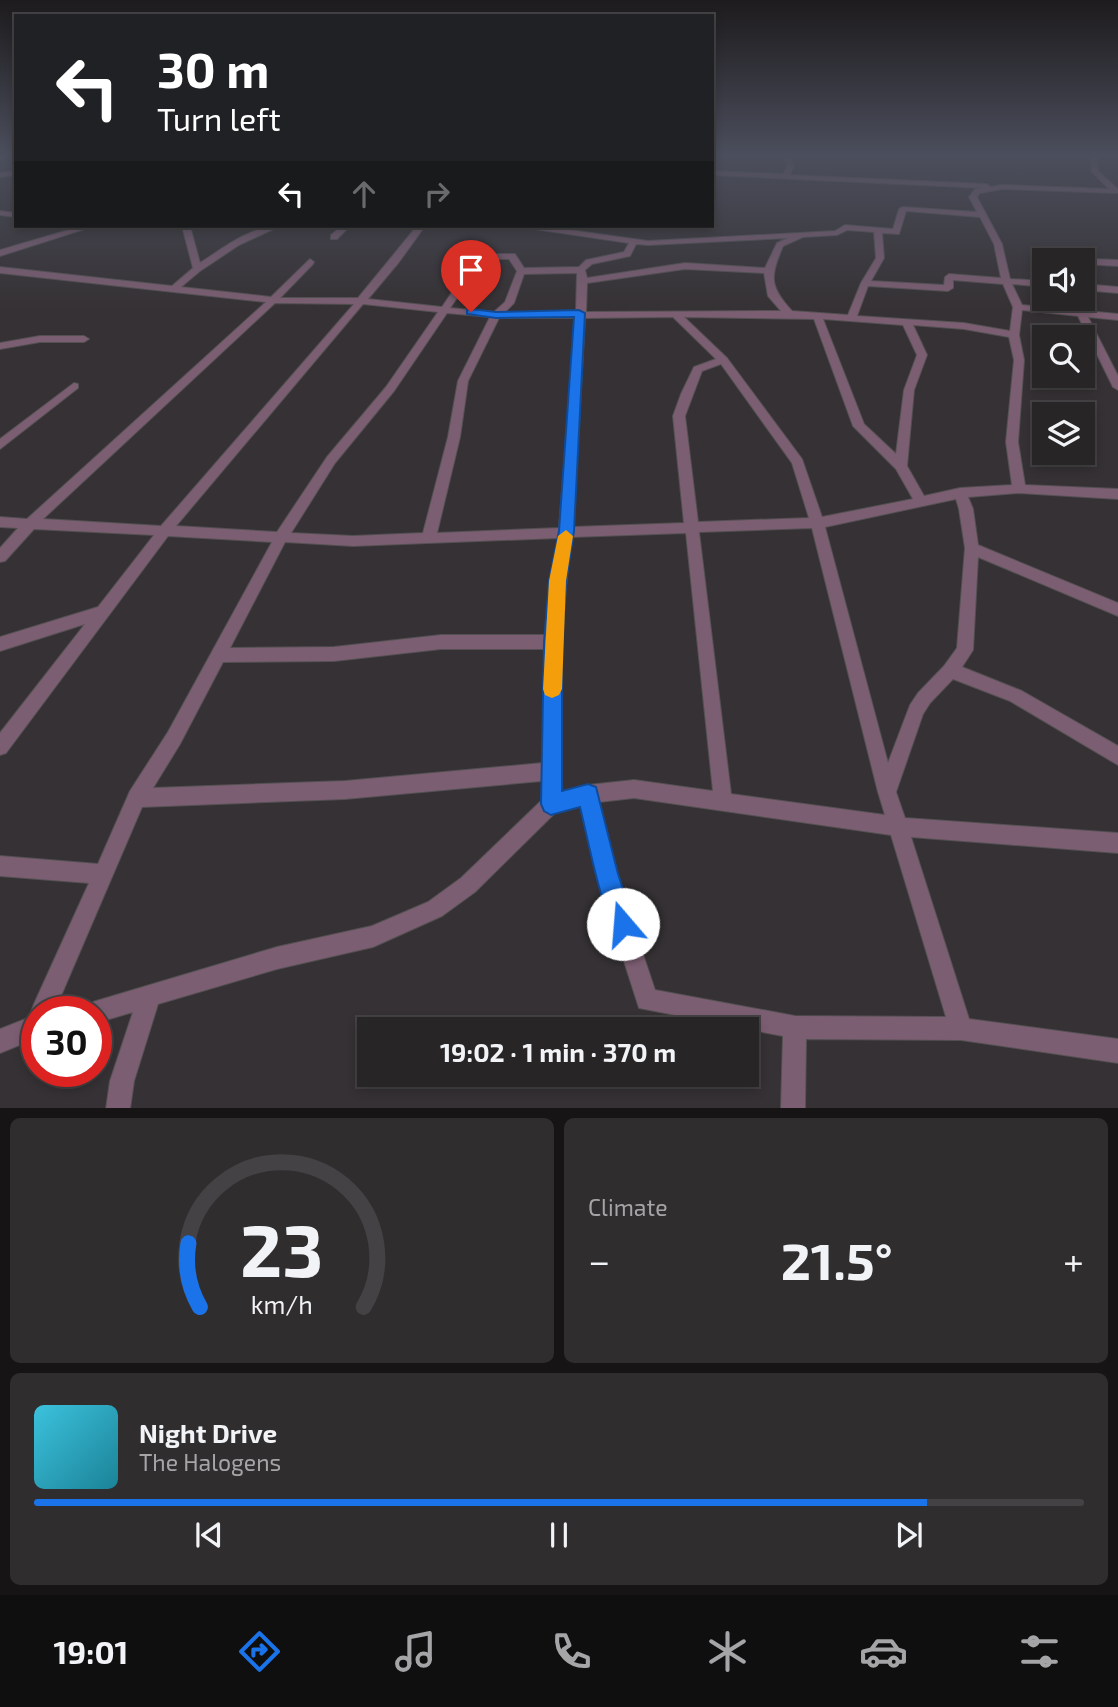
<!DOCTYPE html>
<meta charset="utf-8">
<style>
body{margin:0;font-family:"Exo 2",sans-serif;background:#302d2f;color:#f1f3f6;height:100vh;display:flex;flex-direction:column;font-size:26px;white-space:nowrap}
*{box-sizing:border-box;margin:0}
p{font-size:23px;color:#a5a5a7}
.icon{flex:none;width:38px;height:38px;fill:none;stroke:currentColor;stroke-width:2;stroke-linecap:round;stroke-linejoin:round}
.map{position:relative;height:1108px;overflow:hidden}
.drawer{display:flex;flex-direction:column;gap:10px;padding:10px;background:#161415;flex:1}
.drawer>*{flex:none}
.top-card{position:absolute;left:14px;top:14px;width:700px;height:214px;border-radius:0px;box-shadow:0 4px 10px #0003,0 0 0 2px #444244;background:#202124;color:#fff;overflow:hidden}
.fabs{position:absolute;left:1032px;top:248px;display:grid;gap:14px}
.fabs a{display:grid;place-items:center;width:63px;height:63px;border-radius:0px;background:#282527;box-shadow:0 4px 10px #0003,0 0 0 2px #444244;font-size:35px}
.speed{position:absolute;left:21px;top:996px;display:flex;gap:14px;font-size:35px;font-weight:700;text-align:center}
.speed>*{display:grid;place-content:center;width:91px;height:91px;border-radius:50%;background:#282527;box-shadow:0 4px 10px #0003,0 0 0 2px #444244;line-height:1}
.speed .limit{border:10px solid #d22;background:#fff;color:#111}
.pin{position:absolute;display:grid;place-items:center;width:60px;height:60px;color:#fff;margin:-72px -30px;border-radius:50% 50% 50% 0;rotate:-45deg;box-shadow:0 0 7px #0007}
.pin .icon{rotate:45deg}
.me{position:absolute;width:77px;margin:-38px;rotate:342deg;stroke-linejoin:round;filter:drop-shadow(0 0 5px #0008)}
.turn{display:flex;align-items:center;gap:24px;height:147px;padding:0 28px;font-size:32px}
.turn .icon{width:91px;height:91px;stroke-width:2.5}
.turn b{display:block;font-size:49px;line-height:60px}
.lanes{display:flex;align-items:center;height:66px;padding:0 28px;background:#0003;justify-content:center;gap:35px;direction:ltr}
.lanes .off{opacity:.35}
.big{font-size:52px;font-weight:700;line-height:1.1}
.drawer .tile{flex:1;display:flex;flex-direction:column;justify-content:center;gap:10px;min-width:0;padding:0 24px;border-radius:10px;background:#302d2f}
.drawer .dial{align-items:center;gap:0}
.dial svg{height:182px;overflow:visible;fill:none;stroke:#444244;stroke-width:7;stroke-linecap:round;text-anchor:middle}
.dial text{fill:#f1f3f6;stroke:none}
.song{display:flex;align-items:center;gap:21px}
.cover{width:84px;height:84px;border-radius:10px;background:linear-gradient(135deg,hsl(190 70% 55%),hsl(190 70% 35%))}
.played{height:7px;border-radius:4px;background:linear-gradient(90deg,#1a73e8 85%,#444244 85%)}
.keys{display:flex;justify-content:space-around;direction:ltr}
.heat{display:flex;justify-content:space-between;align-items:center;font-size:38px;direction:ltr}
.drawer .tiles{flex:1;display:grid;gap:10px;grid-template-columns:1fr 1fr}
.tile:last-child{grid-column:span 2}
.trip{position:absolute;left:357px;top:1017px;width:402px;height:70px;border-radius:0px;background:#282527;box-shadow:0 4px 10px #0003,0 0 0 2px #444244;font-weight:700;line-height:70px;text-align:center}
.tab-bar{display:flex;height:112px;justify-content:space-around;align-items:center;background:#100f10;color:#a5a5a7}
.tab-bar .icon{width:49px;height:49px}
.tab-bar .current{color:#1a73e8}
.tab-bar b{font-size:32px;color:#f1f3f6}
.map>svg:first-child{display:block}
.lines{fill:none;stroke-linecap:round;stroke-linejoin:round}
.street-casing{stroke:#535052;stroke-width:2}
.street{fill:#7c5e72;fill-rule:evenodd}
.route{fill:#1a73e8;stroke:#114b97;stroke-width:2}
.slow{fill:#f59e0b}
</style>
<div class="map">
<svg width="1118" height="1109" viewBox="0 0 1118 1109">
<rect width="100%" height="100%" fill="#353134"/>
<g class="lines">
<defs>
<path id="street" d="M8,155L0,161L1,155Z
M782,155H788L794,165L790,175L987,184L990,187L1002,185L1109,189L1092,172L1091,158L1094,155H1102L1097,159L1098,171L1118,189V193L1002,189L980,193L977,197L1002,244L1010,279L1045,281V287L1012,284L1022,305L1118,314V320L1088,317L1118,376V390L1113,387L1078,316L1022,310L1019,335L1024,360L1018,442L1025,485L1118,489V499L1019,493L968,497L973,509L978,545L1118,603V616L978,557L973,650L962,667L1022,691L1118,746V765L1010,701L953,679L930,703L923,714L896,792L905,818L1118,833V853L911,837L969,1019L1118,1039V1063L961,1040L806,1039L805,1109H781L783,1036L639,1008L596,874L581,805L556,812L475,892L442,916L373,947L277,969L158,1004L134,1081L130,1109H106L110,1081L133,1012L96,1023V1012H83L86,1004L277,947L372,926L428,902L461,878L542,800V781L345,799L142,807L54,1012H37V1038L0,1053V1029L33,1016L31,1012L34,1004L89,883L0,876V856L98,864L130,791L168,732L272,542L168,536L6,753L0,755V733L85,624L0,651V637L98,607L154,535L34,529L5,561L0,562V548L18,528L0,527V517L27,519L266,302L0,273V267L172,286L193,268L182,226H190L200,263C223,248 251,226 280,226L239,245L200,271L181,287L271,297L310,259L314,262L313,264L280,298H358L417,226H425L399,262L368,299L442,307L478,254H515L524,268L579,267L586,260L624,252L629,243L527,228L523,226H542L648,241L835,231L845,225L893,229L899,209L903,207L977,212L969,197L975,189L983,188L712,175V171L783,174L788,165ZM906,211L980,217L994,244L1001,278L949,274L945,277L944,285L871,281L884,258L882,233L899,234ZM847,230L874,232L876,258L861,283L848,315L792,311C769,286 770,277 783,246L803,237L837,235ZM788,238L777,243L765,268L685,263L587,278L585,270L592,264L630,256L636,244L648,245ZM484,259H509L517,271L505,302L494,312L450,308ZM685,269L764,273L768,296L781,311L586,312L587,283ZM577,273L576,312H505L514,303L524,274ZM953,280L1003,284L1013,307L1010,331L964,323L857,316L868,286L948,291L953,288ZM275,303L354,304L161,526L43,519ZM363,304L438,312L386,387L327,457L277,532L176,526ZM447,313L490,317L458,381L448,437L423,533L353,536L291,533L335,463L394,391ZM673,317L716,359L694,367L681,394L673,416L684,523L573,527L585,318ZM684,317L814,319L853,426L896,469L913,499L822,517L802,459L727,358ZM499,318H576L559,528L437,533L460,437L468,381ZM823,319L903,325L917,355L904,390L896,454L864,424ZM913,325L964,329L1009,337L1014,360L1006,442L1012,485L960,488L924,496L907,466L914,390L927,355ZM721,364L792,463L809,518L698,522L685,416L702,371ZM956,499L959,509L965,548L957,648L944,666L918,693L910,705L888,763L825,527ZM812,528L878,792L885,815L731,794L699,532ZM686,533L713,791L634,780L588,785L560,792C561,708 559,622 572,537ZM558,538L551,581L546,635H441L334,647L230,648L285,542L353,546ZM441,649H545L543,763L345,781L153,788L180,744L223,662L334,661ZM634,798L891,835L946,1017L795,1016L655,990L616,874L599,802Z
M16,171V175L0,177V173Z
M0,211L16,213V217L0,215Z
M82,226H94L0,256V250Z
M342,226H350L337,239H331V235Z
M1066,258L1118,260V266L1083,264V261H1062Z
M1083,284L1118,287V293L1083,290Z
M40,336H84L89,339L84,342H40L0,349V343Z
M74,383L78,384V388L0,449V439Z"/>
</defs>
<use href="#street" class="street-casing"/>
<use href="#street" class="street"/>
</g>
<linearGradient id="sky" x2="0" y2="1"><stop stop-color="#1d1b1d"/><stop offset="0.5" stop-color="#4b4e5c"/><stop offset="1" stop-color="#4b4e5c" stop-opacity="0"/></linearGradient>
<rect width="1118" height="310" fill="url(#sky)"/>
<path class="route" d="M471,309L496,312L579,310L585,313L574,531L566,581L562,642V791L588,784L596,787L618,874L635,924L631,933L623,936L614,933C598,892 590,849 580,807L551,815L544,811L541,804L544,642L549,581L559,531L574,317L496,318L467,314V310Z"/>
<path class="slow" d="M566,530L573,536L566,581L562,689L559,695L552,698L545,695L543,689L549,581L558,536Z"/>
</svg>
<div class="fabs">
<a><svg class="icon" aria-label="sound" viewBox="0 0 24 24"><path d="M4 9h4l5-4v14l-5-4H4zM17 9q2 3 0 6"/></svg></a>
<a><svg class="icon" aria-label="search" viewBox="0 0 24 24"><circle cx="10" cy="10" r="6"/><path d="M15 15l6 6"/></svg></a>
<a><svg class="icon" aria-label="layers" viewBox="0 0 24 24"><path d="M12 4l9 5-9 5-9-5zM3 14l9 5 9-5"/></svg></a>
</div>
<div class="speed"><div class="limit">30</div></div>
<div class="pin" style="left:471px;top:312px;background:#d93025"><svg class="icon" aria-label="arrive" viewBox="0 0 24 24"><path d="M6 21V4h12l-3 4 3 4H6"/></svg></div>
<svg class="me" style="left:623px;top:924px" viewBox="-20 -20 40 40"><circle r="19" fill="#fff"/><path d="M0-13L10 11 0 6-10 11z" fill="#1a73e8"/></svg>
<div class="trip">19:02 · 1 min · 370 m</div>
<div class="top-card">
<div class="turn"><svg class="icon" aria-label="left" viewBox="0 0 24 24"><path d="M17 20v-9H6M10 6l-5 5 5 5"/></svg><div><b>30 m</b>Turn left</div></div>
<div class="lanes"><svg class="icon" aria-label="left" viewBox="0 0 24 24"><path d="M17 20v-9H6M10 6l-5 5 5 5"/></svg><svg class="icon off" aria-label="ahead" viewBox="0 0 24 24"><path d="M12 20V5M6 11l6-6 6 6"/></svg><svg class="icon off" aria-label="right" viewBox="0 0 24 24"><path d="M7 20v-9h11M14 6l5 5-5 5"/></svg></div>
</div>
</div>
<section class="drawer">
<div class="tiles">
<div class="tile dial"><svg viewBox="0 0 100 80">
<path d="M14 69A42 42 0 1 1 86 69"/>
<path d="M14 69A42 42 0 0 1 9 41" stroke="#1a73e8"/>
<text x="50" y="56" font-size="32" font-weight="700">23</text>
<text x="50" y="72" font-size="11">km/h</text>
</svg></div>
<div class="tile"><p>Climate</p>
<div class="heat"><a>−</a><b class="big">21.5°</b><a>+</a></div>
</div>
<div class="tile">
<div class="song"><i class="cover"></i><div><b>Night Drive</b><p>The Halogens</p></div></div>
<div class="played"></div>
<div class="keys"><svg class="icon" aria-label="previous" viewBox="0 0 24 24"><path d="M18 5L8 12l10 7zM5 5v14"/></svg><svg class="icon" aria-label="pause" viewBox="0 0 24 24"><path d="M8 5v14M16 5v14"/></svg><svg class="icon" aria-label="next" viewBox="0 0 24 24"><path d="M6 5l10 7-10 7zM19 5v14"/></svg></div>
</div>
</div>
</section>
<nav class="tab-bar">
<b>19:01</b>
<svg class="icon current" aria-label="directions" viewBox="0 0 24 24"><path d="M12 3l9 9-9 9-9-9zM9 14v-3h6M13 9l2 2-2 2"/></svg>
<svg class="icon" aria-label="music" viewBox="0 0 24 24"><path d="M9 18V5l10-2v13"/><circle cx="6" cy="18" r="3"/><circle cx="16" cy="16" r="3"/></svg>
<svg class="icon" aria-label="phone" viewBox="0 0 24 24"><path d="M5 4h4l2 5-3 2q2 4 5 5l2-3 5 2v4C11 20 4 13 5 4z"/></svg>
<svg class="icon" aria-label="climate" viewBox="0 0 24 24"><path d="M12 3v18M4 7l16 10M4 17L20 7"/></svg>
<svg class="icon" aria-label="car" viewBox="0 0 24 24"><path d="M5 17H2v-5l4-1 3-4h7l3 4 3 1v5h-3M9 17h6M6 11h13"/><circle cx="7" cy="17" r="2"/><circle cx="17" cy="17" r="2"/></svg>
<svg class="icon" aria-label="filters" viewBox="0 0 24 24"><path d="M4 7h16M4 17h16"/><circle cx="9" cy="7" r="2"/><circle cx="15" cy="17" r="2"/></svg>
</nav>
